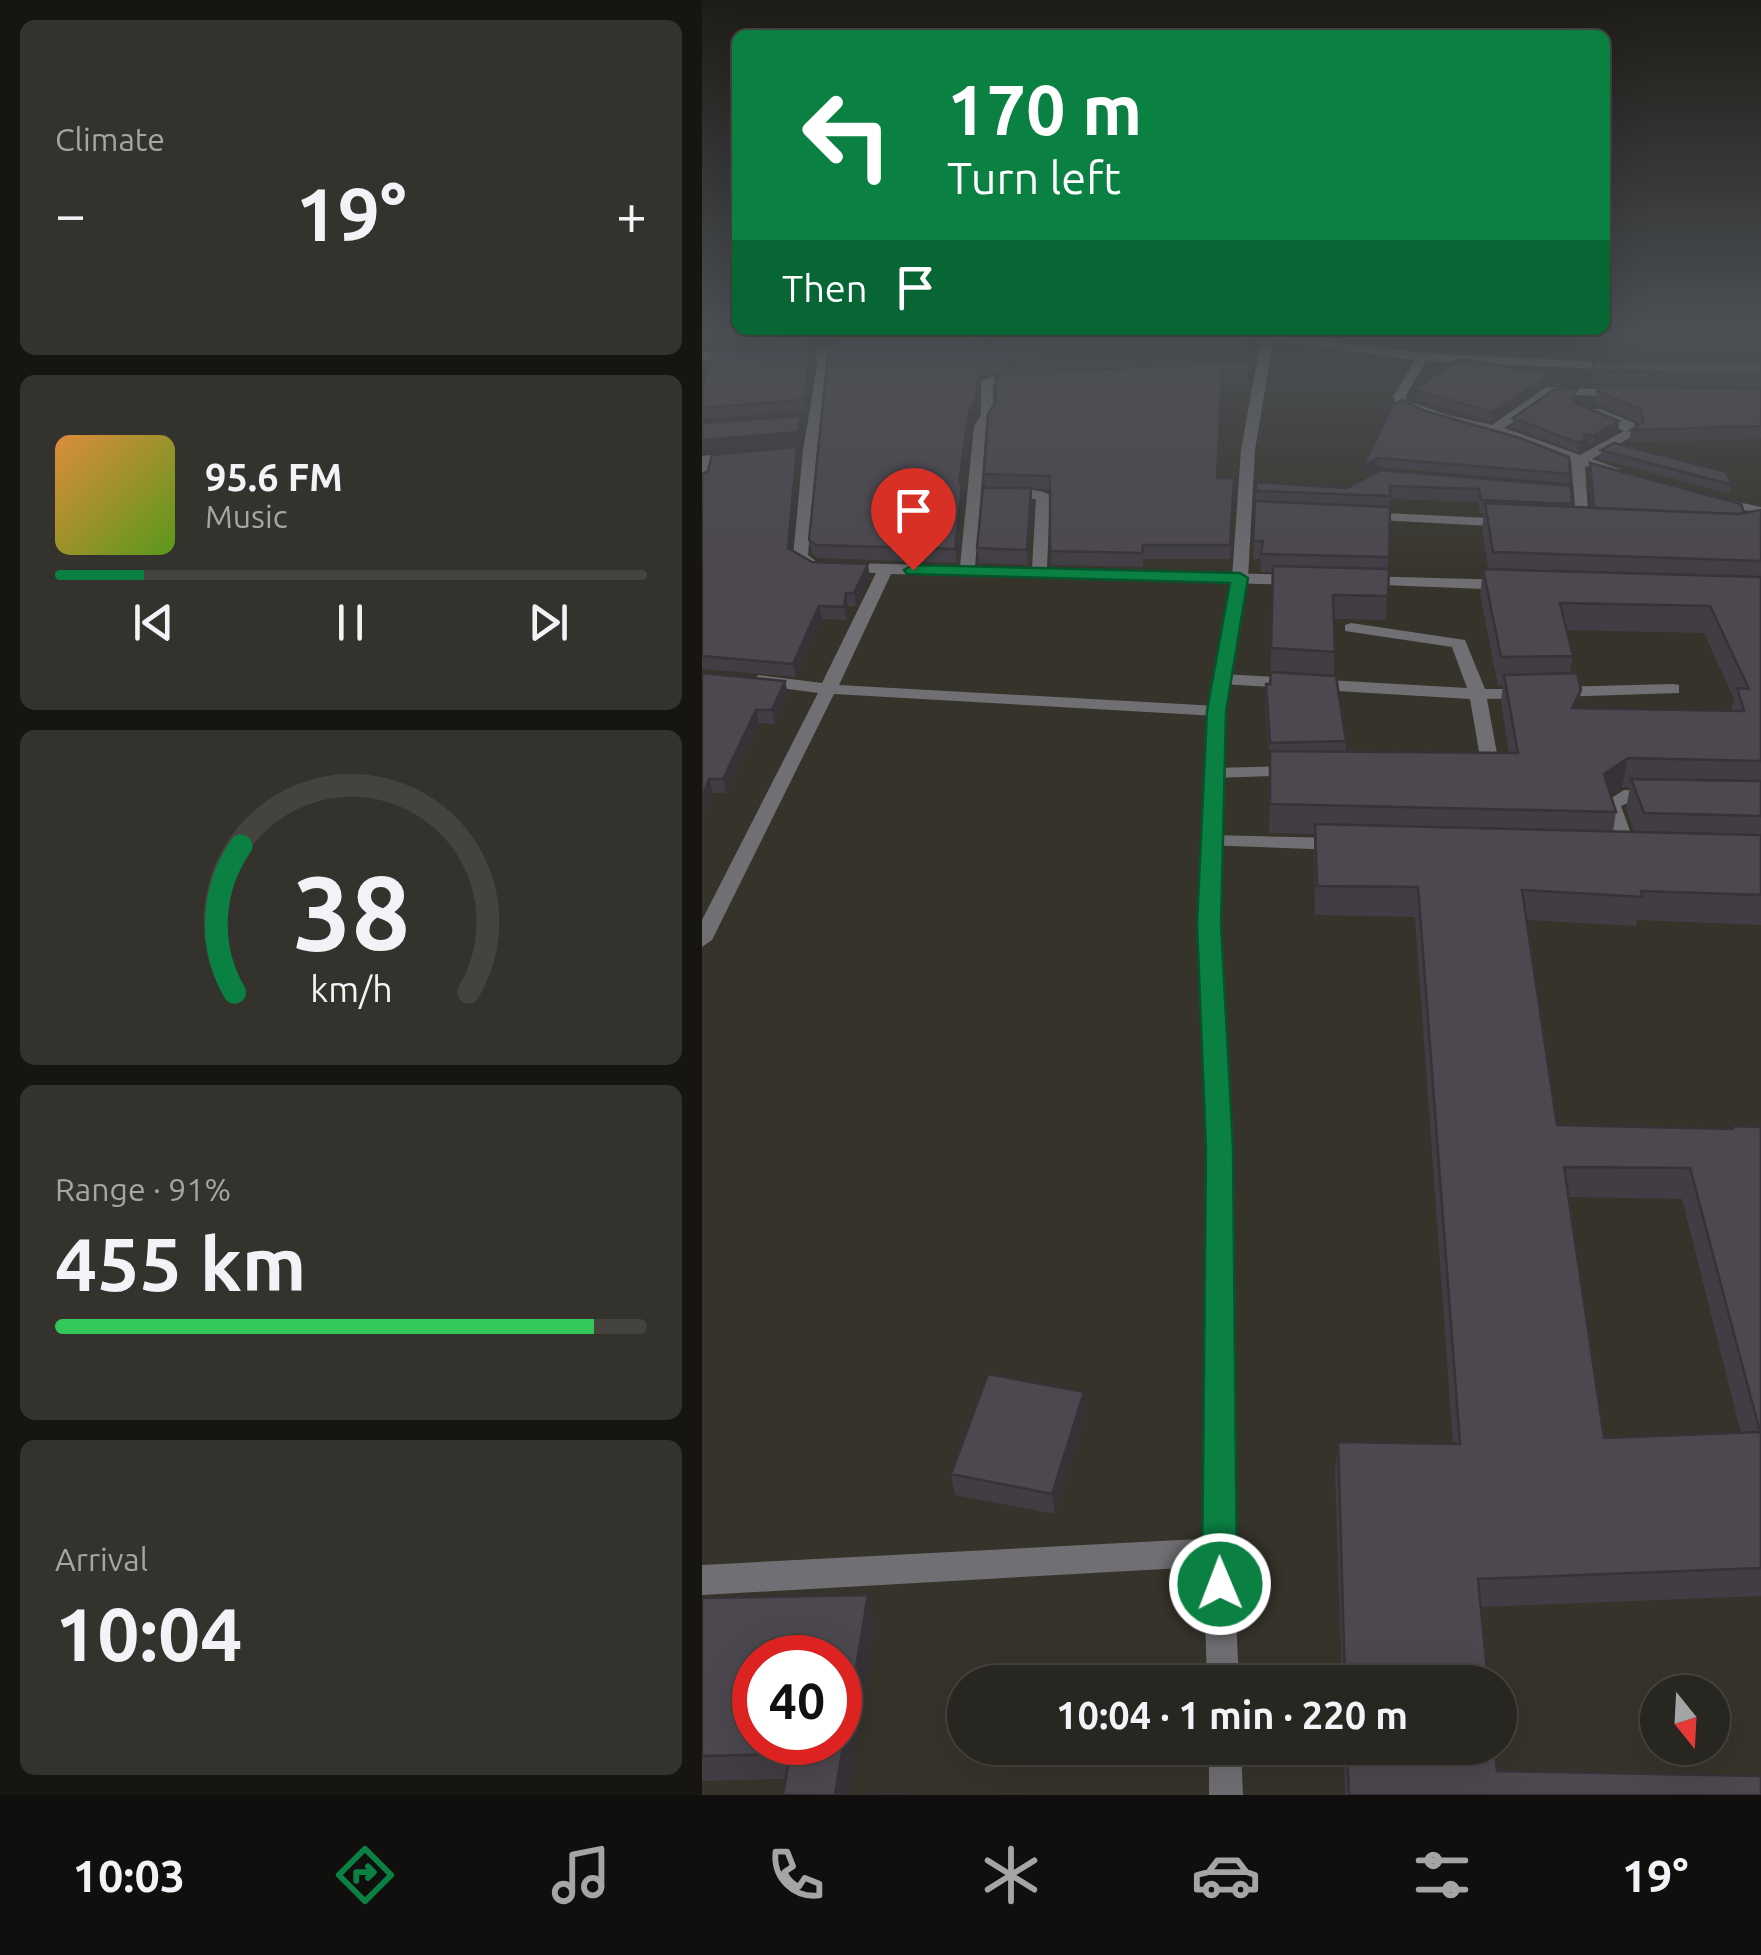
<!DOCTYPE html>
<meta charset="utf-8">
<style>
body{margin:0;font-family:Ubuntu,sans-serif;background:#34322d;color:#f1f3f6;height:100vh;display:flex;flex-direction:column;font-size:38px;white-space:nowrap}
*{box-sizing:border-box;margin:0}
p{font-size:32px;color:#a5a5a5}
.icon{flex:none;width:55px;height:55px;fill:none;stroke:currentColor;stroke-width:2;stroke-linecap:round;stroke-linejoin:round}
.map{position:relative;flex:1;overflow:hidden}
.side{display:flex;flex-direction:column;gap:20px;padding:20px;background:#161512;width:702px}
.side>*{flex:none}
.top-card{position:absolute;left:30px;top:30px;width:878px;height:305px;border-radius:15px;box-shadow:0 10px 40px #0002,0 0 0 2px #44433e;background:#0b8043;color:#fff;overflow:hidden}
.needle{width:65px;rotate:162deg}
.controls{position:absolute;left:938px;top:1675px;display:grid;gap:20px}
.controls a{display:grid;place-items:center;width:90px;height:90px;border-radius:50%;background:#282620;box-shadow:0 10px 40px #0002,0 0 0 2px #44433e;font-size:50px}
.speed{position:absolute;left:30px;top:1635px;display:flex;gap:20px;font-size:50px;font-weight:700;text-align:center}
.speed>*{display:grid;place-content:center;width:130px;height:130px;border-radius:50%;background:#282620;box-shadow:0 10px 40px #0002,0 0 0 2px #44433e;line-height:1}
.speed .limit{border:15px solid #d22;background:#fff;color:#111}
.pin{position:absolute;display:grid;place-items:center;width:85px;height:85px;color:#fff;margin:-102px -42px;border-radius:50% 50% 50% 0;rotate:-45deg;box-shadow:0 0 10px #0007}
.pin .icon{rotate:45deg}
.me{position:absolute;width:110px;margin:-55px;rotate:359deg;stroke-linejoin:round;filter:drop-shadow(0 0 8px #0008)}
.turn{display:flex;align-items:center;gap:35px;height:210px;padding:0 50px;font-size:45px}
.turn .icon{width:130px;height:130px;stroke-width:2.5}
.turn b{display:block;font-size:70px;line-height:85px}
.then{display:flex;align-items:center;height:95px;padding:0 50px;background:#0003;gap:20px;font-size:38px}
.big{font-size:75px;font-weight:700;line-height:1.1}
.side .card{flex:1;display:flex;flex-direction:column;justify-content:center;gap:15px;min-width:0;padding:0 35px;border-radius:15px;background:#34322d}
.side .dial{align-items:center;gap:0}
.dial svg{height:260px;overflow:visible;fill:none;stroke:#44433e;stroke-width:7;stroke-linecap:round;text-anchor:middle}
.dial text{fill:#f1f3f6;stroke:none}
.song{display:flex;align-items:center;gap:30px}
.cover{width:120px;height:120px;border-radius:15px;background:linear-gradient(135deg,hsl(30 70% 55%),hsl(90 70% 35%))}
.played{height:10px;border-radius:5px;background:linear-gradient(90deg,#0b8043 15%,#44433e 15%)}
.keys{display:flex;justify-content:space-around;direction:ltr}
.heat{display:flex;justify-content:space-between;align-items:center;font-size:55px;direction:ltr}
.charge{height:15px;border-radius:8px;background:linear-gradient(90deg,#34c759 91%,#44433e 0)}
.trip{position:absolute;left:245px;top:1665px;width:570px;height:100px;border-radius:50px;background:#282620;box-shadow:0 10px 40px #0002,0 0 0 2px #44433e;font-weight:700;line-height:100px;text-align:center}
.menu{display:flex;height:160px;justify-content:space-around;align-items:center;background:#100f0d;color:#a5a5a5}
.menu .icon{width:70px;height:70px}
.menu .selected{color:#0b8043}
.menu b{font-size:45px;color:#f1f3f6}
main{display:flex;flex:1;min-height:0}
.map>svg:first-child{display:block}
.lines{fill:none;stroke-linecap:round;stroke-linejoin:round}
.minor{fill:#706f73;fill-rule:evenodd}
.tertiary{fill:#706f73;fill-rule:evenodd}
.wall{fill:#423d44;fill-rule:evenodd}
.shaded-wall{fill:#363237}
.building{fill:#4d474f;stroke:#363237;stroke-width:2.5;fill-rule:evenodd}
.route{fill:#0b8043;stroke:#07532c;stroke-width:2.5}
</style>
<main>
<section class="side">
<div class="card"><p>Climate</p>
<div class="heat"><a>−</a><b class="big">19°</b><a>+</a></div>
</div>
<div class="card">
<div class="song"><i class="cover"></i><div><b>95.6 FM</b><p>Music</p></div></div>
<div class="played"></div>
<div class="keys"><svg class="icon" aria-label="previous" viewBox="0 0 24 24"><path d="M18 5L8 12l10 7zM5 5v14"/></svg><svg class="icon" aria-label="pause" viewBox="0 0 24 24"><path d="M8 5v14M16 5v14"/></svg><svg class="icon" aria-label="next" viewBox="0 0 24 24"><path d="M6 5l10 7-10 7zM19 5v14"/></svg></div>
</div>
<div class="card dial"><svg viewBox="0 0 100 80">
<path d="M14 69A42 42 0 1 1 86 69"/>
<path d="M14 69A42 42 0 0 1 16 24" stroke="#0b8043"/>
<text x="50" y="56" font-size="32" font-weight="700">38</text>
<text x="50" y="72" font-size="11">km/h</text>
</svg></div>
<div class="card"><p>Range · 91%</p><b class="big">455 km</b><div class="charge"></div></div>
<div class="card"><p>Arrival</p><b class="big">10:04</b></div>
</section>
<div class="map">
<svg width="1059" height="1795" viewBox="0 0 1059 1795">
<rect width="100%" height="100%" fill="#36332a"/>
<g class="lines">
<path class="minor" d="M268,334H280L285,357H277Z
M561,334L720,353L921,363V369L917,370L724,361L703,397L705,401L746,415L790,425L844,387L918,390L922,391V397L851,394L802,428L878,455L922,431L888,415V409H898L932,423L936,433L890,459L918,469V475L883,466L887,526L875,529L869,461L788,432L737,421L696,406L691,397L713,360L565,339L561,338Z
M119,347L125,351L127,367L115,450L106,555L115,562L258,566L272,426L279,415V381C289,375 313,373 323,379L321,382L291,384V415L284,426L273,567L330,568L334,499L301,498L294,494C306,487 336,488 348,495L345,569L597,575L605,580L597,585L189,574L137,685L515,706L524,711L515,716L132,694L10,940L0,947V920L116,693L57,685L49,680L57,675L120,683L174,573L112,571L91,557L101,450L115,367L113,351Z
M42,351L44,354L38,358L0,360V352Z
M36,452L41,453V459L9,462L7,480L0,484V456Z
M1018,498L1059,507V513L1013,505V499Z
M662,512L808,519L815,523L808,527L657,519V513Z
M661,576L807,580L815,585L807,590L656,584V578Z
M649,623L763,640L783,689H830V697L824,698L785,699L796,759L773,772L764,767L778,757L768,699L520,684L512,679L520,674L765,688L750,647L643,631V625Z
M971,684L977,685V693L853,697L845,692L853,687Z
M594,766L600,767L603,771L600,775L512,778L503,773L512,768Z
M922,790L952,791L961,797C950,808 932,798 919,806L935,850L925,856L915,850L900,804Z
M509,835L637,838L647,844L637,850L502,845L499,841Z
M516,1538L527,1542L531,1552L527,1562L516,1566L0,1595V1565Z"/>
<path class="tertiary" d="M560,334H572L553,450L546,578L524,711L519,841L517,925L530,1148L531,1552L537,1682H505L501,1552L506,1148L497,925L499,841L506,711L530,578L539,450Z
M507,1748H539L541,1795H507Z"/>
</g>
<path class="wall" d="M18,334H128L127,342L119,343L20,347Z
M283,334H546L545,359L278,375L275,414L268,426L260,486L261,499L255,563L116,558L110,553L107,540L141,341L276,349L286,345Z
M111,359L104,411L0,419V389Z
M545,361V385L520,383L516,478L532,492L528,559H441V567L349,565L348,489H329L330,503L326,565L277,563L275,548L283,487L282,474L286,414Z
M890,362L1059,363V386L892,383L889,374Z
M849,374L847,382L789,421L712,398L713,390Z
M1059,389V439L927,442L929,430L937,425L935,422L893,403L895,391Z
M874,398L873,401L875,404L917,421L916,430L891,443L887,444V445L875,452L810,427L811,418Z
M723,411L868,474L867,483L675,467L661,474Z
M899,450L1030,485L1028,494L898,459Z
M97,459L90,550L110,562L168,577L154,606H146L144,620L120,619L94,677L0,669V474Z
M888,463L1042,513L1059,510V925L935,920L934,926L825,920L855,1125L1029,1129L1030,1126L1059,1127V1596L778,1607L786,1682H640L633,1472L636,1442L751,1444L713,917L613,915L612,834L567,833L568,763L563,704L564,684H568L571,572H559V559H551L554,491L645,488L679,470L870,504V507L890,508L887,472ZM688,499L776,502L778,513H782L780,529L786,569H781L778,595L796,685H801L799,702L807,753L644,752V741L632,675V619L684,620ZM864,630L1002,633L1032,699L1029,711L876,708L879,690L868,673L871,656ZM920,787H928L924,808L932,832H911L914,812L908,795ZM867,1197L980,1199L1039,1433L902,1438Z
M0,673L83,681L86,694L73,724L57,723L24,793H11L0,821Z
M382,1392L384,1412L353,1514L253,1495L249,1474Z
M0,1598L174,1623L84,1779L0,1781Z
M642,1748H793L795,1771L1059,1795H643Z"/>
<path class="shaded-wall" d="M117,334H128L127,342L119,343Z
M109,348L111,359L104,411L102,400Z
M277,363L278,375L275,414L268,426L258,495L257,482L267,413Z
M849,374L847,382L789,421L790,412Z
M99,416L102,427L99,444L0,452V440Z
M917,421L916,430L891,443L892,435Z
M888,437L887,445L875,452L876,443Z
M95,447L97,459L89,560L86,548Z
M676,458L675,467L661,474V466Z
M260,486L261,499L255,563L253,549Z
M329,488L330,503L326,565L325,550Z
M166,564L168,577L154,606L152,593Z
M144,593L146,606L144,620L142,607Z
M117,606L120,619L94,677L91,664Z
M83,681L86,694L73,724L70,710Z
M879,690L875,718L870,708Z
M54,710L57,723L24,793L21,779Z
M926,758L920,787L896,803L902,774Z
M7,779L11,793L0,821V798Z
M382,1392L384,1412L353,1514L350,1494Z
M166,1595L174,1623L147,1795H133Z"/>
<path class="building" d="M18,334H58L17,336Z
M142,334H269L276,349L288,344L285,334H545V347L277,363L274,401L267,413L257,482L260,486L253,549L114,545L107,540L127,344L141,341Z
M109,348L102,400L0,408V389L12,352Z
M757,359L849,374L790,412L713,390Z
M545,361V372L520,370L515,478H532L528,545H441L440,553L348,551V476L282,474L286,414L294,402V375Z
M890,362L1059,363V374L894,371Z
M899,386L1059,389V426L929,430L942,422L938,409L895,391Z
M853,389H876L870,397L875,404L917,421L892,435H881L888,437L876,443L811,418Z
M700,400L723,411L818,438L867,457L868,474L676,458L661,466L690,407Z
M99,416L97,432L0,440V423Z
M912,443L1024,472L1030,485L899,450Z
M95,447L86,548L110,562L166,564L152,593H144L142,607L117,606L91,664L0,656V474L6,471L10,455Z
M888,463L1039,504L1042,513L1036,514L892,508Z
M679,470L869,486L870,504L779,500L777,489L688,486V496L554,491V482L645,488Z
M281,488H329L325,550L275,548Z
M553,501L688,507L687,557L559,554L561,541H551Z
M783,503L1036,514L1059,510V561L791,552Z
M571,566L687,569L686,596L631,595L633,652L569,648Z
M781,569L1059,577V761L926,758L902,774L914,812L568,804V751L816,753L802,675L875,673L879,690L870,708L1042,711L1035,688L1047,689L1008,606L858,603L871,656L799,657Z
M569,672L634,676L644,741L568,743L564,684H568Z
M0,673L83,681L70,710H54L21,779H7L0,798Z
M929,779L1059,781V816L942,813Z
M613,824L1059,835V895L939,891L940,897L820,890L855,1125L1031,1129L1030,1126L1059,1127V1568L776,1579L786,1682H643L636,1442L758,1444L716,887L615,886ZM862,1167L988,1168L1058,1432L902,1438Z
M286,1374L382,1392L350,1494L249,1474Z
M166,1595L133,1795H81L88,1754L0,1756V1598ZM52,1658H138V1742H52Z
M645,1748H793L795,1771L1059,1776V1795H647Z
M208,1793L207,1795H158Z"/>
<linearGradient id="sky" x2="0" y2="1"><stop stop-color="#1e1c17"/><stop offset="0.57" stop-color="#4c5055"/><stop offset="1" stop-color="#4c5055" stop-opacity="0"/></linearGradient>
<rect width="1059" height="585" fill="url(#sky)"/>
<path class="route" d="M211,565L538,573L546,578L524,711L519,924L531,1148L535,1584L530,1596L518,1601L505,1596L500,1584L504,1148L495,924L505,711L528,583L205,574L202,570Z"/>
</svg>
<div class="controls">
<a><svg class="needle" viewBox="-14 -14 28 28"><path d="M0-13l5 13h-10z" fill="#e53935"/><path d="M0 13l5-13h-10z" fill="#a5a5a5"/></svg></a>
</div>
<div class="speed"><div class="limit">40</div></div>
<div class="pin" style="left:211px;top:570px;background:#d93025"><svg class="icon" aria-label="arrive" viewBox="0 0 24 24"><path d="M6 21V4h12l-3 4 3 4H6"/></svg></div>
<svg class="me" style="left:518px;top:1584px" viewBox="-20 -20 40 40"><circle r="17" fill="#0b8043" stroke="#fff" stroke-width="3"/><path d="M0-11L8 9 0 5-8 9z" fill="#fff"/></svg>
<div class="trip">10:04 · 1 min · 220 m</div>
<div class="top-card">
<div class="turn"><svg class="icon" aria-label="left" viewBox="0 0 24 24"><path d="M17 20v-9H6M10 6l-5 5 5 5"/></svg><div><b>170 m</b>Turn left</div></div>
<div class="then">Then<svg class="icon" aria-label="arrive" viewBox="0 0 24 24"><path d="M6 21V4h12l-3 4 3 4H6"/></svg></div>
</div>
</div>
</main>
<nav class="menu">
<b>10:03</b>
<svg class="icon selected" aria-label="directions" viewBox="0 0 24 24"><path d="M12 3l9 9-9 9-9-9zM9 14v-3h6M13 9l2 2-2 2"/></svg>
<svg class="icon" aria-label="music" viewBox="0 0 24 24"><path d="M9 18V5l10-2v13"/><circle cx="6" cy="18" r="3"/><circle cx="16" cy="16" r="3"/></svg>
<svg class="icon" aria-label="phone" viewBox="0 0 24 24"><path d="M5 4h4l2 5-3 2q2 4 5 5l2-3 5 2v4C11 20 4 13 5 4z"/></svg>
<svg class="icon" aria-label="climate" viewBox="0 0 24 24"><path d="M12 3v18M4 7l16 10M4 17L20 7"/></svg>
<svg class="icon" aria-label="car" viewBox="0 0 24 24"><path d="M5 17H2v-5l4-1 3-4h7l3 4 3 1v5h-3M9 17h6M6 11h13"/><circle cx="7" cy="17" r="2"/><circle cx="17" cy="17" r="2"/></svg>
<svg class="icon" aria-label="filters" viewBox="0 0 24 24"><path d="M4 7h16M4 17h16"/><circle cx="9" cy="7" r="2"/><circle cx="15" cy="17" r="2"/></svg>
<b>19°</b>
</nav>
